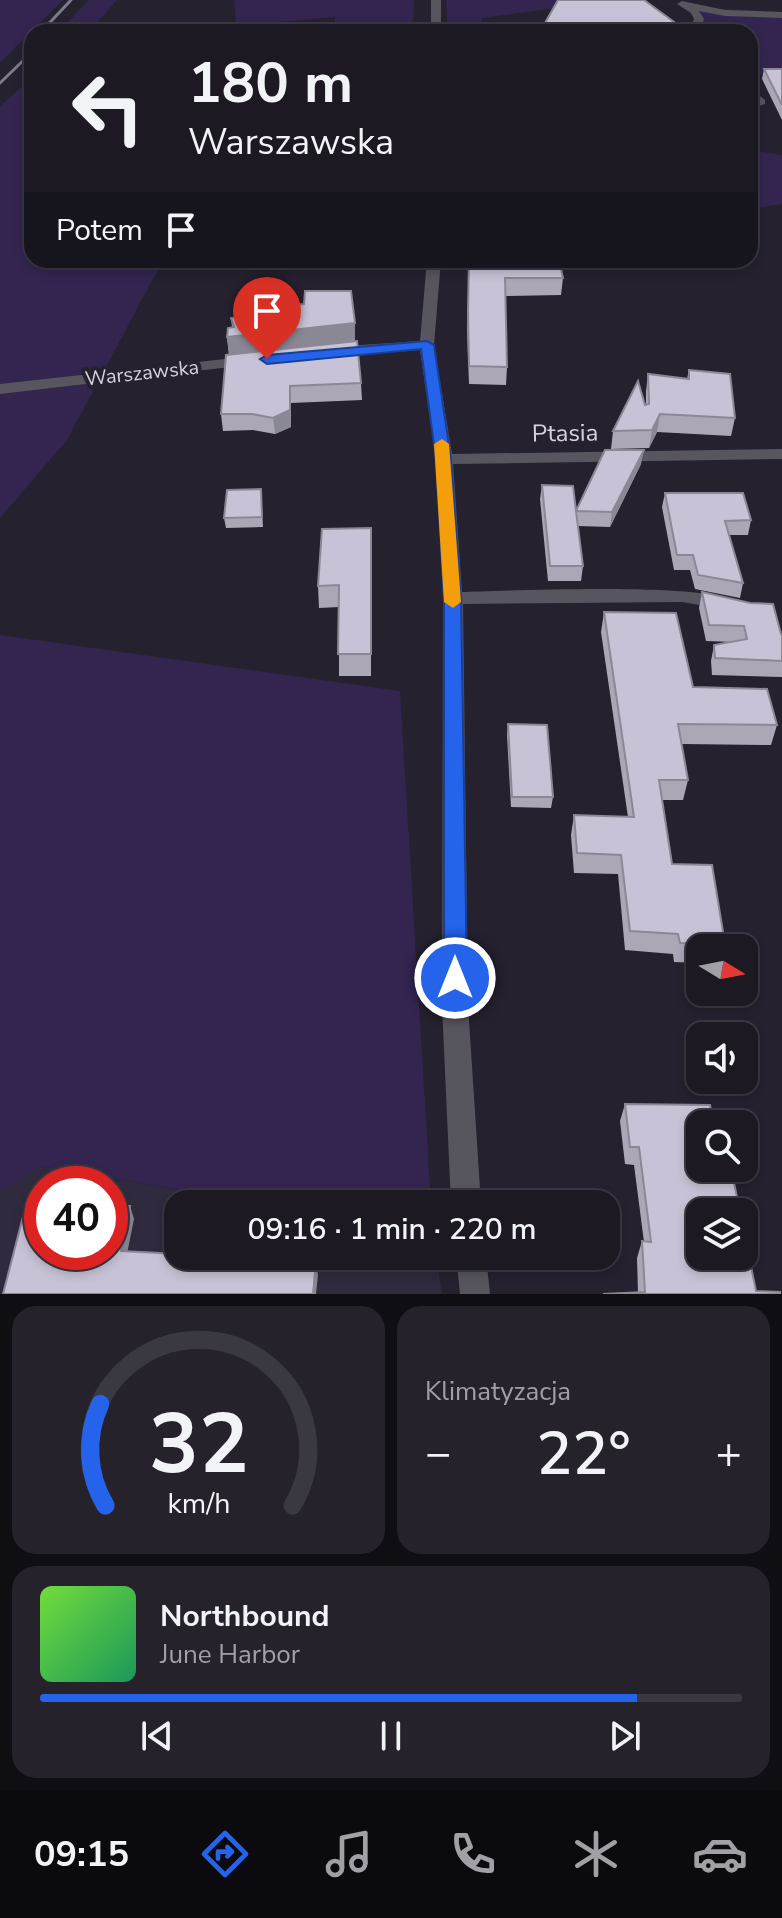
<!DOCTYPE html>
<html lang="pl">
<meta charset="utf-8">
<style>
body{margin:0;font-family:"Nunito Sans",sans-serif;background:#25222b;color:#f1f3f6;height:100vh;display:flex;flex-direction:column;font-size:30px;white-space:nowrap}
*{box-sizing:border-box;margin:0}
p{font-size:26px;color:#a0a0a6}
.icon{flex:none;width:44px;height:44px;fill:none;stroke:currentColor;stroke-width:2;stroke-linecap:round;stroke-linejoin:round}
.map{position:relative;height:1294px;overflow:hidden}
.drawer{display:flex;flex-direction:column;gap:12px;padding:12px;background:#0f0e13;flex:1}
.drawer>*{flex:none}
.banner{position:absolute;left:24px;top:24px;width:734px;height:244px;border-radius:24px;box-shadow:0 4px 12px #0003,0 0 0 2px #3a3841;background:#1c1923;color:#f1f3f6;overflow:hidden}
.needle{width:52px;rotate:100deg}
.fabs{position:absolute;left:686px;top:934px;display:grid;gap:16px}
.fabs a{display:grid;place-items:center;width:72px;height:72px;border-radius:16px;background:#1c1923;box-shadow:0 4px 12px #0003,0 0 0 2px #3a3841;font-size:40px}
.speed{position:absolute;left:24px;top:1166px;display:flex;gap:16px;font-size:40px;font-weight:700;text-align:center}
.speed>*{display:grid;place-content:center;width:104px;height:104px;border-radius:50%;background:#1c1923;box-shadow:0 4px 12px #0003,0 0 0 2px #3a3841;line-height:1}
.speed .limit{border:12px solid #d22;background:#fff;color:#111}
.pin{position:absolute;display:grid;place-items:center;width:68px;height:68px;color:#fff;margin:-82px -34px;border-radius:50% 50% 50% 0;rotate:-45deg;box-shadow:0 0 8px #0007}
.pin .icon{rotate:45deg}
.me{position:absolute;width:88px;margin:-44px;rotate:0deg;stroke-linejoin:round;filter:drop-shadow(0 0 6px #0008)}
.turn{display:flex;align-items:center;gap:28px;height:168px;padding:0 32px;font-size:36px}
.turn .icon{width:104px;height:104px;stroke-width:2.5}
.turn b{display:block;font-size:56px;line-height:68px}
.then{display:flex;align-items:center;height:76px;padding:0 32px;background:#0003;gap:16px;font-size:30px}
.big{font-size:60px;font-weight:600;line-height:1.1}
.drawer .widget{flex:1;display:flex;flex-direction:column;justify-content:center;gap:12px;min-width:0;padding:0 28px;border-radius:24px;background:#25222b}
.drawer .dial{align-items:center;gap:0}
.dial svg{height:208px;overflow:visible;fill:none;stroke:#3a3841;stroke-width:7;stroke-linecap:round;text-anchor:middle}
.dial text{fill:#f1f3f6;stroke:none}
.song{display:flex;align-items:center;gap:24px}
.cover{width:96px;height:96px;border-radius:12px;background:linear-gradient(135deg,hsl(100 70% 55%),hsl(150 70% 35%))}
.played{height:8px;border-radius:4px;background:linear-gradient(90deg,#2563eb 85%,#3a3841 85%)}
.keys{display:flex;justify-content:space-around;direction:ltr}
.heat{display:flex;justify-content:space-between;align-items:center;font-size:44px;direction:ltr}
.drawer .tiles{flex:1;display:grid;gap:12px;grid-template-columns:1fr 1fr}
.widget:last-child{grid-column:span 2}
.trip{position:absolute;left:164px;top:1190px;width:456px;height:80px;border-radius:24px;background:#1c1923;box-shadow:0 4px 12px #0003,0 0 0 2px #3a3841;font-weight:600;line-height:80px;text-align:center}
.dock{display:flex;height:128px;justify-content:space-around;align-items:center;background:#0b0a0e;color:#a0a0a6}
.dock .icon{width:56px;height:56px}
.dock .active{color:#2563eb}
.dock b{font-size:36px;color:#f1f3f6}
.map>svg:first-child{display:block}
.built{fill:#2f2a3d;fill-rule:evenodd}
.green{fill:#332550}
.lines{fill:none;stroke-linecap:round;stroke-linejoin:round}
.minor{fill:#57555d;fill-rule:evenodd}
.rail{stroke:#7e7b86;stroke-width:3}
.wall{fill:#aba7b7}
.shaded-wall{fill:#8b8895}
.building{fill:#c7c2d5;stroke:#8b8895;stroke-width:2}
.route{fill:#2563eb;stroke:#184099;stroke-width:2}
.slow{fill:#f59e0b}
.labels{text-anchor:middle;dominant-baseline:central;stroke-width:8;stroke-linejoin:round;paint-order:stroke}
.far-street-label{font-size:20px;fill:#d5d3dc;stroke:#25212f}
.street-label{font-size:24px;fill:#d5d3dc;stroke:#25212f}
</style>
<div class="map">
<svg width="782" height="1294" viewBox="0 0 782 1294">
<rect width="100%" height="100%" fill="#25212f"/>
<path class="built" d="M42,1166L261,1204H178V1256H436L442,1294H0V1191ZM42,1184H110V1252H42Z"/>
<path class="green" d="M0,0H63L0,63Z
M89,0H117L89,32H58Z
M234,0H414L413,32H334L335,17L236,26Z
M446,0H619L482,18L483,32H448Z
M725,9L782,12V75L750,74V32H694L695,11Z
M32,78V260H163L67,440L0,518V106Z
M750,150L782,155V204L750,209Z
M0,635L400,691L431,1204H261L42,1166L0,1191Z"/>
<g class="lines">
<path class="minor" d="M431,0H441V32H431Z
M682,1L725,10L782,12V18L725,16L699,11L704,19L699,32H689L694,19L691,13L677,4Z
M750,88L765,100V104L750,109V102L754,101L750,97Z
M427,260H441L434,345L452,454L782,449V459L453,464L462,592C502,591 720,581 738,604L728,610L682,602L463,604L468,1005L481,1204H451L442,1005L443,598L436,459L420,350L331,357L323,352L331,347L420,341Z
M252,356L260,361L257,364L0,394V384Z
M456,1256H486L490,1294H460Z"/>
<path class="rail" d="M41,32L71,0
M0,83L32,52"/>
</g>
<path class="wall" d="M545,23L681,27L680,32H544Z
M764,69H782V120L762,79Z
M469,260L563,278L561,295L505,296L507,367L506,385L469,384L467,329Z
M249,310L355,341L361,383L362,400L291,403V427L275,434L253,430L223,431L221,414L229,355L227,337L232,327L231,318L250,316Z
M689,370L735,418L731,436L657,432L649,448L611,449L613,431L646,404V391L648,374L687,379Z
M641,464L610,527L578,526L583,566L581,581H548L540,499L542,485L576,511Z
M261,489L263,527L226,528L224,518Z
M665,493L751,520L748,535H729L743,583L740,598L695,589L690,570H674L662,507Z
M371,528V676H339V607L319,608L318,586Z
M702,592L782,634V677L712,675L711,661L714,645L732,642L706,641L699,608Z
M604,612L693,687L777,725L771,745L682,744L688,780L683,800H662L672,864L725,944L724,948H700V963L674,962L673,954L625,950L618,874L574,873L571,835L574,815L628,817L601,632Z
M508,724L553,797L551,808L511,807L507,735Z
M625,1104L700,1124L756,1291L638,1293L637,1258L642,1241L644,1242L634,1165L625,1164L620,1121Z"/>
<path class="shaded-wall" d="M681,27L680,32H660L665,29Z
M355,323V341L229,355L227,337Z
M290,386L291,427L275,434L273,418Z
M660,414L657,432L649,448L652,430Z
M644,450L641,464L610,527L612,512Z
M130,1206L134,1219L125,1264L121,1251Z
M316,1262L318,1275L316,1294H313Z"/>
<path class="building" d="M558,0H644L681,27L665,29L668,31L660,32H558L545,23Z
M764,69H782V105Z
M469,260H559L563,278H505L507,367L469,366L468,311Z
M305,291H351L355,323L227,337L228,328L234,327L231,318L251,316L249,310L304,304Z
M357,341L361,383L290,386V410L273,418L252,414H221L226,355Z
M689,370L730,374L735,418L660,414L652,430L613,431L638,381L645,405L649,404L648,374L689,379Z
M605,450H644L612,512L576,511L583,566H550L542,485L573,486L576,511Z
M261,489L262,517L224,518L227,490Z
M665,493H743L751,520L725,521L743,583L698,575L693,555H677Z
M371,528V654H338L339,585L318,586L322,529Z
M702,592L750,603L773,604L781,634H782V661L715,658L714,645L747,639L744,626L709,625Z
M604,612L676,613L693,687L767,689L777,725L678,724L688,780H659L672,864L712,865L725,944L680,943L678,934L630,931L621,855L577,853L574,815L634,817Z
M508,724L547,725L553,797H512Z
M625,1104L710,1105L714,1124H700V1168H731L740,1212H700V1256H744V1232L756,1291L780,1292V1294H603L645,1292L642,1241L651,1242L639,1147H630Z
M27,1201H42V1252H110V1205L130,1206L121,1251L178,1254V1256H204L316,1262L313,1294H3Z"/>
<path class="route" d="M427,341L434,345L451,459L461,598L467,978L463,985L455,988L447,985L444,978V598L436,459L421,349L267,364L260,359L267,355Z"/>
<path class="slow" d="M442,439L449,444L461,602L453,608L444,602L434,444Z"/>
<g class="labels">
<g class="far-street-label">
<text transform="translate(142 373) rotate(-6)">Warszawska</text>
</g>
<g class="street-label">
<text transform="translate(565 433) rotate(-1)">Ptasia</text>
</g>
</g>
</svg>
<div class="fabs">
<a><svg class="needle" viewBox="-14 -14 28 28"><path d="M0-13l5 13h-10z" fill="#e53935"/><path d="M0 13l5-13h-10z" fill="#a0a0a6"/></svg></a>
<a><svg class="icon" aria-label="sound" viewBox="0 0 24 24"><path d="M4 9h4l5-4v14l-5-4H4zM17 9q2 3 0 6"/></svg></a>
<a><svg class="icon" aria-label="search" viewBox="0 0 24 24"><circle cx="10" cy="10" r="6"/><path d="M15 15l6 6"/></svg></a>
<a><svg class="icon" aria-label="layers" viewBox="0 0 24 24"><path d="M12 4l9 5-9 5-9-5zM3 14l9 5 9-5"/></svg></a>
</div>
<div class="speed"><div class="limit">40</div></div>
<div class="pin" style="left:267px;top:359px;background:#d93025"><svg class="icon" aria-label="arrive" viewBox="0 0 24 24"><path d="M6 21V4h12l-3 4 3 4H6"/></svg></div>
<svg class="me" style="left:455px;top:978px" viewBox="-20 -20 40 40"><circle r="17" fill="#2563eb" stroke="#fff" stroke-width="3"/><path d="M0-11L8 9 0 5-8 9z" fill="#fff"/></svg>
<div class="trip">09:16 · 1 min · 220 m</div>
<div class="banner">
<div class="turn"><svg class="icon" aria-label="left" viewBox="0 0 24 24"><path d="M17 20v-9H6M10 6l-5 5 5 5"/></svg><div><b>180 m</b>Warszawska</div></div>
<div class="then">Potem<svg class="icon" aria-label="arrive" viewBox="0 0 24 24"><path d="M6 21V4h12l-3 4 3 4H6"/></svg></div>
</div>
</div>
<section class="drawer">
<div class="tiles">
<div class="widget dial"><svg viewBox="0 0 100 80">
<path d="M14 69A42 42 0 1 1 86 69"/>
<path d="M14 69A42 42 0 0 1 12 30" stroke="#2563eb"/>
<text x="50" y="56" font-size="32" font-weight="700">32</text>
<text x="50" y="72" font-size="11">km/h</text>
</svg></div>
<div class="widget"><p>Klimatyzacja</p>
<div class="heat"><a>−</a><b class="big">22°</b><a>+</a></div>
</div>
<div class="widget">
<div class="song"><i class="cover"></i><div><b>Northbound</b><p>June Harbor</p></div></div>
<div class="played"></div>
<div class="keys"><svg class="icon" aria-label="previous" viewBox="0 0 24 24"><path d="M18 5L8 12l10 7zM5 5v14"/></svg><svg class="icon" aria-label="pause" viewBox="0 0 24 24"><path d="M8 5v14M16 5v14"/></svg><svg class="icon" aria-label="next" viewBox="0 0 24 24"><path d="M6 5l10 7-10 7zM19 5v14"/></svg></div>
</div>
</div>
</section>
<nav class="dock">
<b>09:15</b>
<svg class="icon active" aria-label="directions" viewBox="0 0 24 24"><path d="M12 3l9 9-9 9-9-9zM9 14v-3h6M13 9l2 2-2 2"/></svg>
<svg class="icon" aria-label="music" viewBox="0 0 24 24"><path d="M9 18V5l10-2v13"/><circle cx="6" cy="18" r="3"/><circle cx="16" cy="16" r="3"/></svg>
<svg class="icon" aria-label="phone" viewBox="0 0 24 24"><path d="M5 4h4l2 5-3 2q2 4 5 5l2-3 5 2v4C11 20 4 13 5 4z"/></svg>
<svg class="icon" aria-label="climate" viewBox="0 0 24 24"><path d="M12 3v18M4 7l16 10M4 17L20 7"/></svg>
<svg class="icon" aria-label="car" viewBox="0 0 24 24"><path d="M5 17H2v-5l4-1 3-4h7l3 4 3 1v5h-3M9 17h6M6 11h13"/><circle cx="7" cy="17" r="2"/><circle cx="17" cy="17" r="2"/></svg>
</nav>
